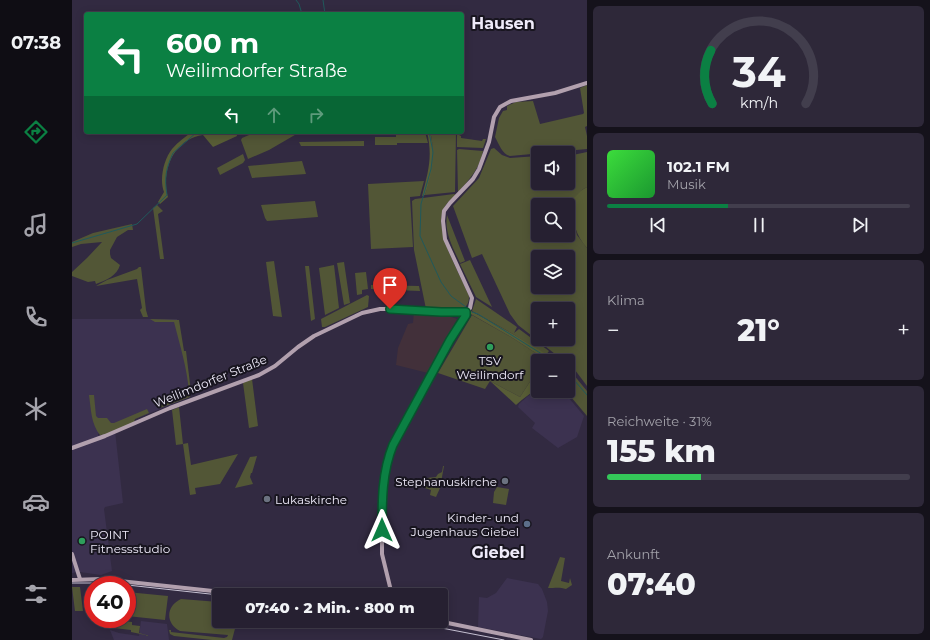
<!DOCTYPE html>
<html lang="de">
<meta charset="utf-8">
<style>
body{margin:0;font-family:Montserrat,sans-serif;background:#2e2839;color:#f1f3f6;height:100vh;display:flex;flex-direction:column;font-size:15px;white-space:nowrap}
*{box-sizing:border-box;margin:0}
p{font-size:13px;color:#a4a3ab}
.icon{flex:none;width:22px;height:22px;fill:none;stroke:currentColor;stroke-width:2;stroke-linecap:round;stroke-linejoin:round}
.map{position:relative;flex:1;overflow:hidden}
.details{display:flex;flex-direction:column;gap:6px;padding:6px;background:#15121b;width:343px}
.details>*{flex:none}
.banner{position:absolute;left:12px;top:12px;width:380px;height:122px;border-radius:4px;box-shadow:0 2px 10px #0003,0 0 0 1px #423e4d;background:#0b8043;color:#fff;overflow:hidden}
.fabs{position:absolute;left:459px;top:146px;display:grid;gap:8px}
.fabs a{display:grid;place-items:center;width:44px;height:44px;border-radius:4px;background:#262031;box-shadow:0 2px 10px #0003,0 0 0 1px #423e4d;font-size:20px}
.speed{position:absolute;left:12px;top:576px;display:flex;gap:8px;font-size:20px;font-weight:700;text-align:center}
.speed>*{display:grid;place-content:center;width:52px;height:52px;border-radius:50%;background:#262031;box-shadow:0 2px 10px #0003,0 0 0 1px #423e4d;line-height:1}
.speed .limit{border:6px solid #d22;background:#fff;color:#111}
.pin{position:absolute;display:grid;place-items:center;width:34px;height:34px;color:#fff;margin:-41px -17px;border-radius:50% 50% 50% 0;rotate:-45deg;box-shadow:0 0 4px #0007}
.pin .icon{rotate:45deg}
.me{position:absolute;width:44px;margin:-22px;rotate:0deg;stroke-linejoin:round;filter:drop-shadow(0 0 3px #0008)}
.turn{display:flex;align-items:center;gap:14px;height:84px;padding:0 16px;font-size:18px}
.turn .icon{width:52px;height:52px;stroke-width:2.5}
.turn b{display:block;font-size:28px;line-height:34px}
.lanes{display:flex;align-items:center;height:38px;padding:0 16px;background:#0003;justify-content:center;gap:20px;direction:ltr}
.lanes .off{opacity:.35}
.big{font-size:30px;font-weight:800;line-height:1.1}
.details .card{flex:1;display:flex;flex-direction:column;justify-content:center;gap:6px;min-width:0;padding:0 14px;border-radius:6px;background:#2e2839}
.details .dial{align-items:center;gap:0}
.dial svg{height:104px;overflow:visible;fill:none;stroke:#423e4d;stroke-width:7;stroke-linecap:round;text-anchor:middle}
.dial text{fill:#f1f3f6;stroke:none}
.song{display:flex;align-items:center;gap:12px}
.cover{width:48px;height:48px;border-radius:6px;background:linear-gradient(135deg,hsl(120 70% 55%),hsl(130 70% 35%))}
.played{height:4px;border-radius:2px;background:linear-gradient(90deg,#0b8043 40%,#423e4d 40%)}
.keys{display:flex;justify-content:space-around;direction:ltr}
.heat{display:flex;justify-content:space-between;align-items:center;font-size:22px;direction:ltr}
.charge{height:6px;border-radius:3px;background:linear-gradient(90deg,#34c759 31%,#423e4d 0)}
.trip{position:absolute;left:140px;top:588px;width:236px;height:40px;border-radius:4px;background:#262031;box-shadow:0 2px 10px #0003,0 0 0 1px #423e4d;font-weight:800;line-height:40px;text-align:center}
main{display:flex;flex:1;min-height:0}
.menu{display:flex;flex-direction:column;width:72px;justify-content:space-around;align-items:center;background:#0f0d14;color:#a4a3ab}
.menu .icon{width:28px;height:28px}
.menu .active{color:#0b8043}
.menu b{font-size:18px;color:#f1f3f6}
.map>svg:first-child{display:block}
.built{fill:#3c3250}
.industrial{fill:#42303a}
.green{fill:#525636;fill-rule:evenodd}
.forest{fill:#585d36}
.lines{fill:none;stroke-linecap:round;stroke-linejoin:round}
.stream{stroke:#20595c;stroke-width:1}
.secondary{stroke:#b2a0ae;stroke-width:4}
.tram{stroke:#c6c1d2;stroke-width:1}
.route-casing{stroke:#07532c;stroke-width:10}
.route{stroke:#0b8043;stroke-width:7}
.leisure-dot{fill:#2e9e5b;stroke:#18151f;stroke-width:1.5}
.worship-dot{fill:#6b7280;stroke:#18151f;stroke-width:1.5}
.service-dot{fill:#5c6f8a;stroke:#18151f;stroke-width:1.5}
.labels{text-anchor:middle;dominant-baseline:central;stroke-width:4;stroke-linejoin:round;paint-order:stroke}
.poi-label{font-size:12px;fill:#eeeaf9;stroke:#18151f;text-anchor:end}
.street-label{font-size:12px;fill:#eeeaf9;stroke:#18151f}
.district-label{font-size:16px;font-weight:bold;fill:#eeeaf9;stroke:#18151f}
</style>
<main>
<nav class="menu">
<b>07:38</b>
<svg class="icon active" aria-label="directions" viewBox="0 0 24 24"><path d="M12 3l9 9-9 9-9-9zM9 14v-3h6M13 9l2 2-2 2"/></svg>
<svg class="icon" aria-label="music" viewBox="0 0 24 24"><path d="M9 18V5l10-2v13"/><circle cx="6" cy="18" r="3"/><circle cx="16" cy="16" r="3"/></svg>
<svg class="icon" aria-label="phone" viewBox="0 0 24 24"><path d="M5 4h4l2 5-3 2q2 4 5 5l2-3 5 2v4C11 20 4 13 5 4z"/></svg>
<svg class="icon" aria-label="climate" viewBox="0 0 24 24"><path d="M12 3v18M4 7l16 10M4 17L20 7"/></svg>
<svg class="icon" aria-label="car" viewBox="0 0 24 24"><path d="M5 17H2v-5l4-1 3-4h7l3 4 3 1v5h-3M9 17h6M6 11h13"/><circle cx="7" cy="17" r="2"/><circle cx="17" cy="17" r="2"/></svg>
<svg class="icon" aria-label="filters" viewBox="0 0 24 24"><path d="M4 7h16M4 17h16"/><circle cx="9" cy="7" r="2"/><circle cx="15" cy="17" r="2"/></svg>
</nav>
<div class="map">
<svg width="515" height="640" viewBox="0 0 515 640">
<rect width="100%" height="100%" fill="#322a41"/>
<path class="built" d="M0,319H105L116,370L118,397L26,434L27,438L43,431L51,503L33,507L32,509L40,571L29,575L8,572L0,573Z
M466,390V391H491L512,416L505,437L486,448L460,428L463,423L446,407L447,404L456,396Z
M435,578L466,584L470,589L475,602L476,611L471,637L469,639L406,627L407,597L415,598L424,593Z
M69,621L95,624L97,640H42L38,630L47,633L67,636Z"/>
<path class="industrial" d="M342,311L373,315L385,319L356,373L324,365L326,348L336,324L341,323Z"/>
<path class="green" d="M515,85V126L513,127L515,136V149L438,156C430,154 427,144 423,137L427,118L431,111L435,110V106L444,102L461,101L468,124L511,114L512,113L508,88Z
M184,132H228L197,150L176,159L169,140L170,138Z
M293,132H353L356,143H325V145H303V137H324V132Z
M358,132H384L383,192L353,195C359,176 364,152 358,132Z
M385,132H386L387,135L389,136V138L410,141L411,139H414L411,148L385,147Z
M292,141V146H229L227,142Z
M422,148L430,155L438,158L466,156V183H496V156L515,152V187L510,190L500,213L505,235L515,248V386L503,370L496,364V361H492L446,325L438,314L410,254L400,258L381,206L407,178L419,149ZM466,205H496V235H466ZM466,257H496V287H466ZM466,309H496V339H466Z
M387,149L411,151C408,168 397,180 386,192L385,150Z
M171,154L173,160L171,163L148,175L145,168Z
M230,161L234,174L180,178L176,166Z
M352,181L348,196L338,197L341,247L299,249L296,184Z
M382,194L384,195C380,199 374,203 372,208C361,231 388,273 397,296C397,303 395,307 389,310L354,309L342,250L340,201L343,199Z
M243,201L246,217L195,221L193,218L189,205Z
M85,205L91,211L86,214L92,259H88L81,208Z
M375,215L393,261L388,263C381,248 372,232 375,215Z
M60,224L61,230H56L45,237L38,250V254L39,258L48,265C45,276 34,280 24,284L23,281L16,282L0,276V272L15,258L30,242L9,244L0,247V242L21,233Z
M398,260L420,307L404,297L388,264Z
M202,261L210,317L201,316L194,262Z
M272,262L278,303L272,305L265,263Z
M262,265L267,308L253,315L247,268Z
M233,266H237L243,319L239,321Z
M67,267H69L74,310L76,317H71L68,310L70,308L65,279L24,286L35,280L65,269Z
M294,272L296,289L290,290V294L285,295L283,273Z
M299,285L347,286L348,291L299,289Z
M295,295L297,296L296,307L253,327H250L249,319Z
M404,299L445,327L442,333L447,329L477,351L474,355L441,334L400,311Z
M400,315L439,337L476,361H466V380L461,377L448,397L418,381L413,389L366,373Z
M78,319L107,320L112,351H114L119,392L118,397L88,408L86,407V403L117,392C115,367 108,346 102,322H83Z
M496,368L515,391V416L494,391H496Z
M180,379L186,426L177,428L171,383Z
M17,395H22L24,416L26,418H35L39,423H42L75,409L77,413L63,419L62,422L38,434L28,435C19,424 19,409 17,395Z
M107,407L111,444L104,445L100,410Z
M116,443L119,465L166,454L148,484L123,488L124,494L118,495L111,444Z
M185,456L180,473H179L178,477L181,484L163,488L178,457Z
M371,466H372L368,488L364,497L358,495L359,490L353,488L355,478L364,477L366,474L370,472Z
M425,487L437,489L434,505L421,503L422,492Z
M488,557L493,558L489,581L497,583L498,578L500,585L494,589C488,587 483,588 476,588Z
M0,587H8L11,611H3Z
M55,592L96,596L93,620L55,616Z
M109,599L147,602V621H165L160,640H140L102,636L98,634L97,630H99V632L152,638L155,637L156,635L108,631C93,623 94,606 109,599Z
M43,620L60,622V625L68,626L67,633L78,636L59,632V630L42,628Z"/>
<path class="forest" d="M120,132H164L165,136L141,147L131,135C108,138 94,159 94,182C94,187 94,192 96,197L88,204L86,202L92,192C87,179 92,159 100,149C106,142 113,137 120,132Z
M355,132H358C364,154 360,175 353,195L350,196C356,172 361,157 355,132Z
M515,187V248C502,234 500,218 501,199L510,190Z
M399,311L441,334L474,354L476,353L482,361H476L439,337L397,313Z
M461,377L466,380V387C459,394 451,398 444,405L418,381L448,397Z"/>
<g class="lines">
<path class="stream" d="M224,0L227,4L230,14
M251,0L253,14
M357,132L361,152L359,169L349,204L348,236L369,282L379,296L394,307
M0,243L65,224L95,195C92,178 94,168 101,153L125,132
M400,312L406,314L481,361
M496,373L515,395"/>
<path class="secondary" d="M394,312L398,308L400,298L373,239L371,221L372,211L378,203L401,179L407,169L417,142L422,117L428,107L439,101L483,93L515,83
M0,448L33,436L98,408L187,375L203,366L226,347L242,336L290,313L308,309H318L369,312H394
M0,554L8,579
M0,580L29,579L178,595
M320,595L310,554V500L316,459L321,445L331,424L378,340L393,318L394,312
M366,621L459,640"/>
<path class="tram" d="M0,583H37L147,595
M333,621L432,640"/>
</g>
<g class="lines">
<defs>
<path id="route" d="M310,530C310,501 310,472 321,445L378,340L394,315V312H369L318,309"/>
</defs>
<use href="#route" class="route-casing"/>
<use href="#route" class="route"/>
</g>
<g class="leisure-dot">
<circle cx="418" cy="347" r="4"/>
<circle cx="10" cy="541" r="4"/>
</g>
<g class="worship-dot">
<circle cx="433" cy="481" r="4"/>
<circle cx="195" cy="499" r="4"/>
</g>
<circle class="service-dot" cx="455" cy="524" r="4"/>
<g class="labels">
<g class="poi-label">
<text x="418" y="360" text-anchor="middle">TSV<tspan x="418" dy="14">Weilimdorf</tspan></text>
<text x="425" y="481">Stephanuskirche</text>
<text x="203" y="499" text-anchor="start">Lukaskirche</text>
<text x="447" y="517">Kinder- und<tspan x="447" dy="14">Jugenhaus Giebel</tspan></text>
<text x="18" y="534" text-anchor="start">POINT<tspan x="18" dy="14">Fitnessstudio</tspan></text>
</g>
<g class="street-label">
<text transform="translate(138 381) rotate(-22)">Weilimdorfer Straße</text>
</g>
<g class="district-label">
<text x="431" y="23">Hausen</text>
<text x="426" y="552">Giebel</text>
</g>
</g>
</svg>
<div class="fabs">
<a><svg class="icon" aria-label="sound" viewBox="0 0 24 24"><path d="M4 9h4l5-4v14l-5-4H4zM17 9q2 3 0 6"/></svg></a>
<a><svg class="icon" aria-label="search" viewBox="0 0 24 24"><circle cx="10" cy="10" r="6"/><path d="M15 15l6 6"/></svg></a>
<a><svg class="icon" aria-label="layers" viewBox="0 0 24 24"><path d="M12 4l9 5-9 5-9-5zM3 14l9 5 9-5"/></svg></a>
<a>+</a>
<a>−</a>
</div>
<div class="speed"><div class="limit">40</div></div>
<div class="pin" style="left:318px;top:309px;background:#d93025"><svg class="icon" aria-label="arrive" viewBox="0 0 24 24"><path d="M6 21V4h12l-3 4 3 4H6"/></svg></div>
<svg class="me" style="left:310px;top:530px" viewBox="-20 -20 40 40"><path d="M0-17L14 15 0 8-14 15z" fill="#0b8043" stroke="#fff" stroke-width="4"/></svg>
<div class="trip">07:40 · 2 Min. · 800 m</div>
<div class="banner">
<div class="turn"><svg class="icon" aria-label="left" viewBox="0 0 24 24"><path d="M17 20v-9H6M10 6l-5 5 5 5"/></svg><div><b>600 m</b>Weilimdorfer Straße</div></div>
<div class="lanes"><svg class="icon" aria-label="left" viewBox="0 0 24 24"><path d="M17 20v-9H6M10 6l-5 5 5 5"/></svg><svg class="icon off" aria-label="ahead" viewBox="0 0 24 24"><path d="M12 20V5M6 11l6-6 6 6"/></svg><svg class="icon off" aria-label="right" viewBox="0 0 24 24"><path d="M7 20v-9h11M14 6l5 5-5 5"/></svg></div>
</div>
</div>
<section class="details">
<div class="card dial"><svg viewBox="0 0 100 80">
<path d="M14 69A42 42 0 1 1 86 69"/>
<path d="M14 69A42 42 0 0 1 13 28" stroke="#0b8043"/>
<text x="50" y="56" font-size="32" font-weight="700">34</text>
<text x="50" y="72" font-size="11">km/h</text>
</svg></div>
<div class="card">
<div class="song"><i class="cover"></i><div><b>102.1 FM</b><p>Musik</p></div></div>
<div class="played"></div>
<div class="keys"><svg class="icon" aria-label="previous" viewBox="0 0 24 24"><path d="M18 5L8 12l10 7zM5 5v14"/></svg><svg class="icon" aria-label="pause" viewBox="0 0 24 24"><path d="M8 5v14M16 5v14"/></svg><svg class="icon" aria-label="next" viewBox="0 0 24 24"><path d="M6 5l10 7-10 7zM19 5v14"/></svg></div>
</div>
<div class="card"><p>Klima</p>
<div class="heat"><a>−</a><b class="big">21°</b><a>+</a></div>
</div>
<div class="card"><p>Reichweite · 31%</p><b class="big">155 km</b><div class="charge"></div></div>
<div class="card"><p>Ankunft</p><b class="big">07:40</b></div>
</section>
</main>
